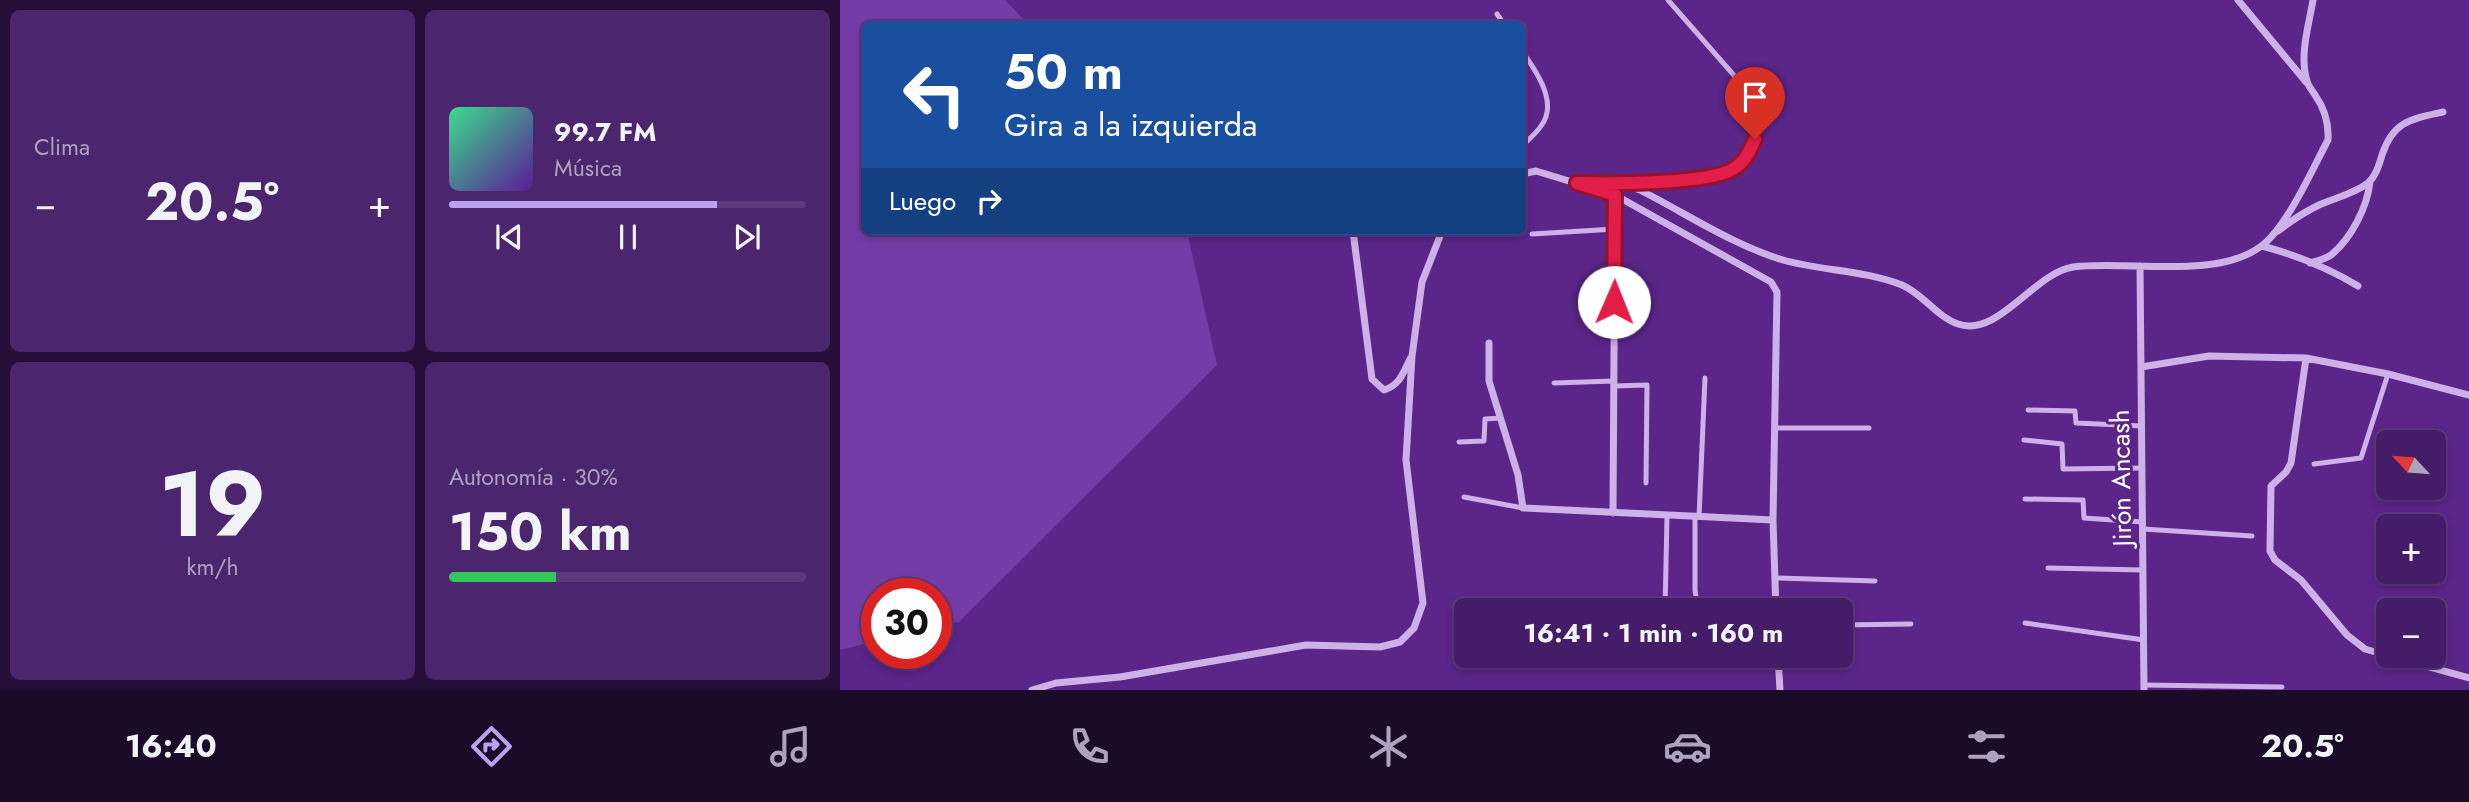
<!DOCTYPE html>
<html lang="es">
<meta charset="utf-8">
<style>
body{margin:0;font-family:Jost,sans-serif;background:#4b256d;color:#f1f3f6;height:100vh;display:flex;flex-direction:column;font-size:26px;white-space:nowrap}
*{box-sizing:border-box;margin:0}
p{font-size:23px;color:#afa1c0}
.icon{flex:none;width:38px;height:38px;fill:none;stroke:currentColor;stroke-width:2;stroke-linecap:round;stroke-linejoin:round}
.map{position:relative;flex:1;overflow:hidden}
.details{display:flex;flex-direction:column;gap:10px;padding:10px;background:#250f39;width:840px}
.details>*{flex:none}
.hud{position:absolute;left:21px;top:21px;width:665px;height:214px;border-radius:10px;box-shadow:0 4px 10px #0003,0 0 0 2px #5c3a7b;background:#1a4fa0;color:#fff;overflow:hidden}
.needle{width:46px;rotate:296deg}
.tools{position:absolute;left:1536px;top:430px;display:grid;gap:14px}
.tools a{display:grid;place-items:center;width:70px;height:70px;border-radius:10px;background:#441c67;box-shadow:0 4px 10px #0003,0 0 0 2px #5c3a7b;font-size:35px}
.speed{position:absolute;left:21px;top:578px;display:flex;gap:14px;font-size:35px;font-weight:700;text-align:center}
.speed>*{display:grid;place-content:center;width:91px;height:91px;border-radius:50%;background:#441c67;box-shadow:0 4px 10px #0003,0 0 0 2px #5c3a7b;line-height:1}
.speed .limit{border:10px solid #d22;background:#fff;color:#111}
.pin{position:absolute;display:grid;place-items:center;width:60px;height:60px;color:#fff;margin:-72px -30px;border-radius:50% 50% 50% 0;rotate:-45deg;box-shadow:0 0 7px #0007}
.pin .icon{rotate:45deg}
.me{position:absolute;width:77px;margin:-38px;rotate:1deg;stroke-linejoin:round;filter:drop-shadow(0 0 5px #0008)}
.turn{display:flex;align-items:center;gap:24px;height:147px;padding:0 28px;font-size:32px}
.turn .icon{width:91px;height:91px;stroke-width:2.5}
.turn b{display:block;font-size:49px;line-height:60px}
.then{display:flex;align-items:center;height:66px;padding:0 28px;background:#0003;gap:14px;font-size:26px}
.big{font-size:52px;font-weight:700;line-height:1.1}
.details .widget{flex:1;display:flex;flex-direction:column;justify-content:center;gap:10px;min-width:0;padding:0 24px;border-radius:10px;background:#4b256d}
.details .dial{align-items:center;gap:0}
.dial b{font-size:91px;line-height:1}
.song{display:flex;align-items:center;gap:21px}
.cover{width:84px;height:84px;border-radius:10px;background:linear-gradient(135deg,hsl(150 70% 55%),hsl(270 70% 35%))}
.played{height:7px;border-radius:4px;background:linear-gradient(90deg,#bca0f2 75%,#5c3a7b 75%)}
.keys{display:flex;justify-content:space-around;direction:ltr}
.heat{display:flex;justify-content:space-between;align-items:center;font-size:38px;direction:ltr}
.charge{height:10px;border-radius:5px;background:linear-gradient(90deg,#34c759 30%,#5c3a7b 0)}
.details .tiles{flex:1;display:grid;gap:10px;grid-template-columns:repeat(2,1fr)}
.trip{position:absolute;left:614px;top:598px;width:399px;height:70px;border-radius:10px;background:#441c67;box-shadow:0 4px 10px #0003,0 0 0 2px #5c3a7b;font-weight:700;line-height:70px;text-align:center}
.tab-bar{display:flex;height:112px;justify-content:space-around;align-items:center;background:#1b0b29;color:#afa1c0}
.tab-bar .icon{width:49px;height:49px}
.tab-bar .current{color:#bca0f2}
.tab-bar b{font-size:32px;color:#f1f3f6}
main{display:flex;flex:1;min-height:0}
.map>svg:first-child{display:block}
.green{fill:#753ca7}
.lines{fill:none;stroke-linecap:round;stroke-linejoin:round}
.lane{stroke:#cfb1e9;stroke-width:5}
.street{stroke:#cfb1e9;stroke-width:7}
.route-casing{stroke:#92132f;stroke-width:18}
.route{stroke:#e11d48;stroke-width:12}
.labels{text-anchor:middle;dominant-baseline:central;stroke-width:6;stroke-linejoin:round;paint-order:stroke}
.street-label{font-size:26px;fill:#fff;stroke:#5b2589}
</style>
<main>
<section class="details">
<div class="tiles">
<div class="widget"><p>Clima</p>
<div class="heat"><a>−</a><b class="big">20.5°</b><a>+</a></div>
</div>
<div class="widget">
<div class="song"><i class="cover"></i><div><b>99.7 FM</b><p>Música</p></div></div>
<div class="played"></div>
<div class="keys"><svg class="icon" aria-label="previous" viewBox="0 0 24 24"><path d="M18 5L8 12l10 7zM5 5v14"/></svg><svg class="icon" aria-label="pause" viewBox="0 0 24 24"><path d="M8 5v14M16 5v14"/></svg><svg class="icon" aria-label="next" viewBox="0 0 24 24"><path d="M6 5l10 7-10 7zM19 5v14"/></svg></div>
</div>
<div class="widget dial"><b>19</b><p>km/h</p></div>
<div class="widget"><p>Autonomía · 30%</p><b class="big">150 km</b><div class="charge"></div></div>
</div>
</section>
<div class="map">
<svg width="1629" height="690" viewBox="0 0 1629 690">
<rect width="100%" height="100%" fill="#5b2589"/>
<path class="green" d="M0,0H165L188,24H24V231H347L377,365L119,622L96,627V593H37V641L0,650Z"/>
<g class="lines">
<path class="lane" d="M657,14L664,24
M682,51C696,71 719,103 701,126C696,134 688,139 682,147
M785,184L880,176L895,169L907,157L915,139L917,122L913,97L828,0
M692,234L775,229
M714,383L774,381
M774,386L807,385L806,483
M1188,410L1235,411L1236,423L1302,426
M934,428H1029
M1184,440L1222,444L1223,469L1302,468
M619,442L644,441L645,419L661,418
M1474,464L1521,458L1548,374
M624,497L683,508
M1185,499L1243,500L1244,518L1303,522
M855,517V590L858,611
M859,517L865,378
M1303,529L1412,536
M1208,568L1303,570
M935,578L1035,581
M825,611L827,516
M1185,623L1304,640
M1001,625L1071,624
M863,656L865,667
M824,661V656
M1304,685L1442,687"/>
<path class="street" d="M1398,0L1466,82
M682,174L696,171L775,195L931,282L937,292L933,520L936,611
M737,183L782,184L800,190C847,214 893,245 943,260C982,271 1023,270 1062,285C1083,294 1097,317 1118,324C1158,338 1194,273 1233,267C1287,260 1374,280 1420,247C1446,229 1472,170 1488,140C1489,123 1485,109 1475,95C1472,90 1468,86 1467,81C1459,55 1469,25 1473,0
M513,231L532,379L544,390C560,385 563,373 570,359
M1438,231C1451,221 1464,212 1479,205C1494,198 1514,194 1528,183C1536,176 1539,165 1542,155C1553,121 1571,119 1603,112
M1422,246C1456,255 1488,268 1518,286
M1470,263C1477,261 1485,259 1491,255C1511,239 1528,206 1530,181
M1300,266L1304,690
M649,343V381L678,475L683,508L933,520
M1466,358L1451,463L1446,472L1431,486L1430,551L1435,560L1461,580L1507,635L1525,649L1549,656
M1301,367L1369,356L1466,358L1548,374L1629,395
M773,513L775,195
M938,656L940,690
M1549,656L1629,678
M192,690L216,683L280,677L466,645L540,647L560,642L574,628L583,603L566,460L572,356L582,282L602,231"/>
</g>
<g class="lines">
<defs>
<path id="route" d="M774,302L775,195L737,183C769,184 870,184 893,169C905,162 910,151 915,139"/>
</defs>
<use href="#route" class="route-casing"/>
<use href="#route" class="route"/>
</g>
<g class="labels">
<g class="street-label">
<text transform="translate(1281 478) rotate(-91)">Jirón Ancash</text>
</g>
</g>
</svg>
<div class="tools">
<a><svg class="needle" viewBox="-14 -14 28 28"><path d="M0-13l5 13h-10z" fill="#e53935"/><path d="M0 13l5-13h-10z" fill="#afa1c0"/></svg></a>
<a>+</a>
<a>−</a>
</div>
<div class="speed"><div class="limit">30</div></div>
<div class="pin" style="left:915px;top:139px;background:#d93025"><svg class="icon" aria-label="arrive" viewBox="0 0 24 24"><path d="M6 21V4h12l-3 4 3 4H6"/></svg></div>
<svg class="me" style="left:774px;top:302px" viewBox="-20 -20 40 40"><circle r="19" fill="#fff"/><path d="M0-13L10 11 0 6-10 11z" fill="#e11d48"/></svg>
<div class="trip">16:41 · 1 min · 160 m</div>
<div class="hud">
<div class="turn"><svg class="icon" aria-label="left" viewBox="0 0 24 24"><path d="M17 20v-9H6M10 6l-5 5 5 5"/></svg><div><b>50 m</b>Gira a la izquierda</div></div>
<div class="then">Luego<svg class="icon" aria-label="right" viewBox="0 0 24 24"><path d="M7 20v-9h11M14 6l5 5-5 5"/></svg></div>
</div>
</div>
</main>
<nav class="tab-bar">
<b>16:40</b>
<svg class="icon current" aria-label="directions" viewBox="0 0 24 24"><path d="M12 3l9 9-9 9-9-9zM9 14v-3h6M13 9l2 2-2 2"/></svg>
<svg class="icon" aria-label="music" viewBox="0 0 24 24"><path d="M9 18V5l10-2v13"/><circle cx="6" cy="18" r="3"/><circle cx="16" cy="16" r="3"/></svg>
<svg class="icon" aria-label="phone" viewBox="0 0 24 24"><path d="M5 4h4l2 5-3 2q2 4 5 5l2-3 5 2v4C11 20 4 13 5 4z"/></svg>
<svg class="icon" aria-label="climate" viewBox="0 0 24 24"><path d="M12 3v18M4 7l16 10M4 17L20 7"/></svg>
<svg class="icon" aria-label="car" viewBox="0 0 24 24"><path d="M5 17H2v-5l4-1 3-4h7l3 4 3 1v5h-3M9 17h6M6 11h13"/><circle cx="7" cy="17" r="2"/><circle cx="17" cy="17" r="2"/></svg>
<svg class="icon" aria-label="filters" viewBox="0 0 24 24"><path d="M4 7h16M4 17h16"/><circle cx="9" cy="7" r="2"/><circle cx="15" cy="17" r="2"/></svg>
<b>20.5°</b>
</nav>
